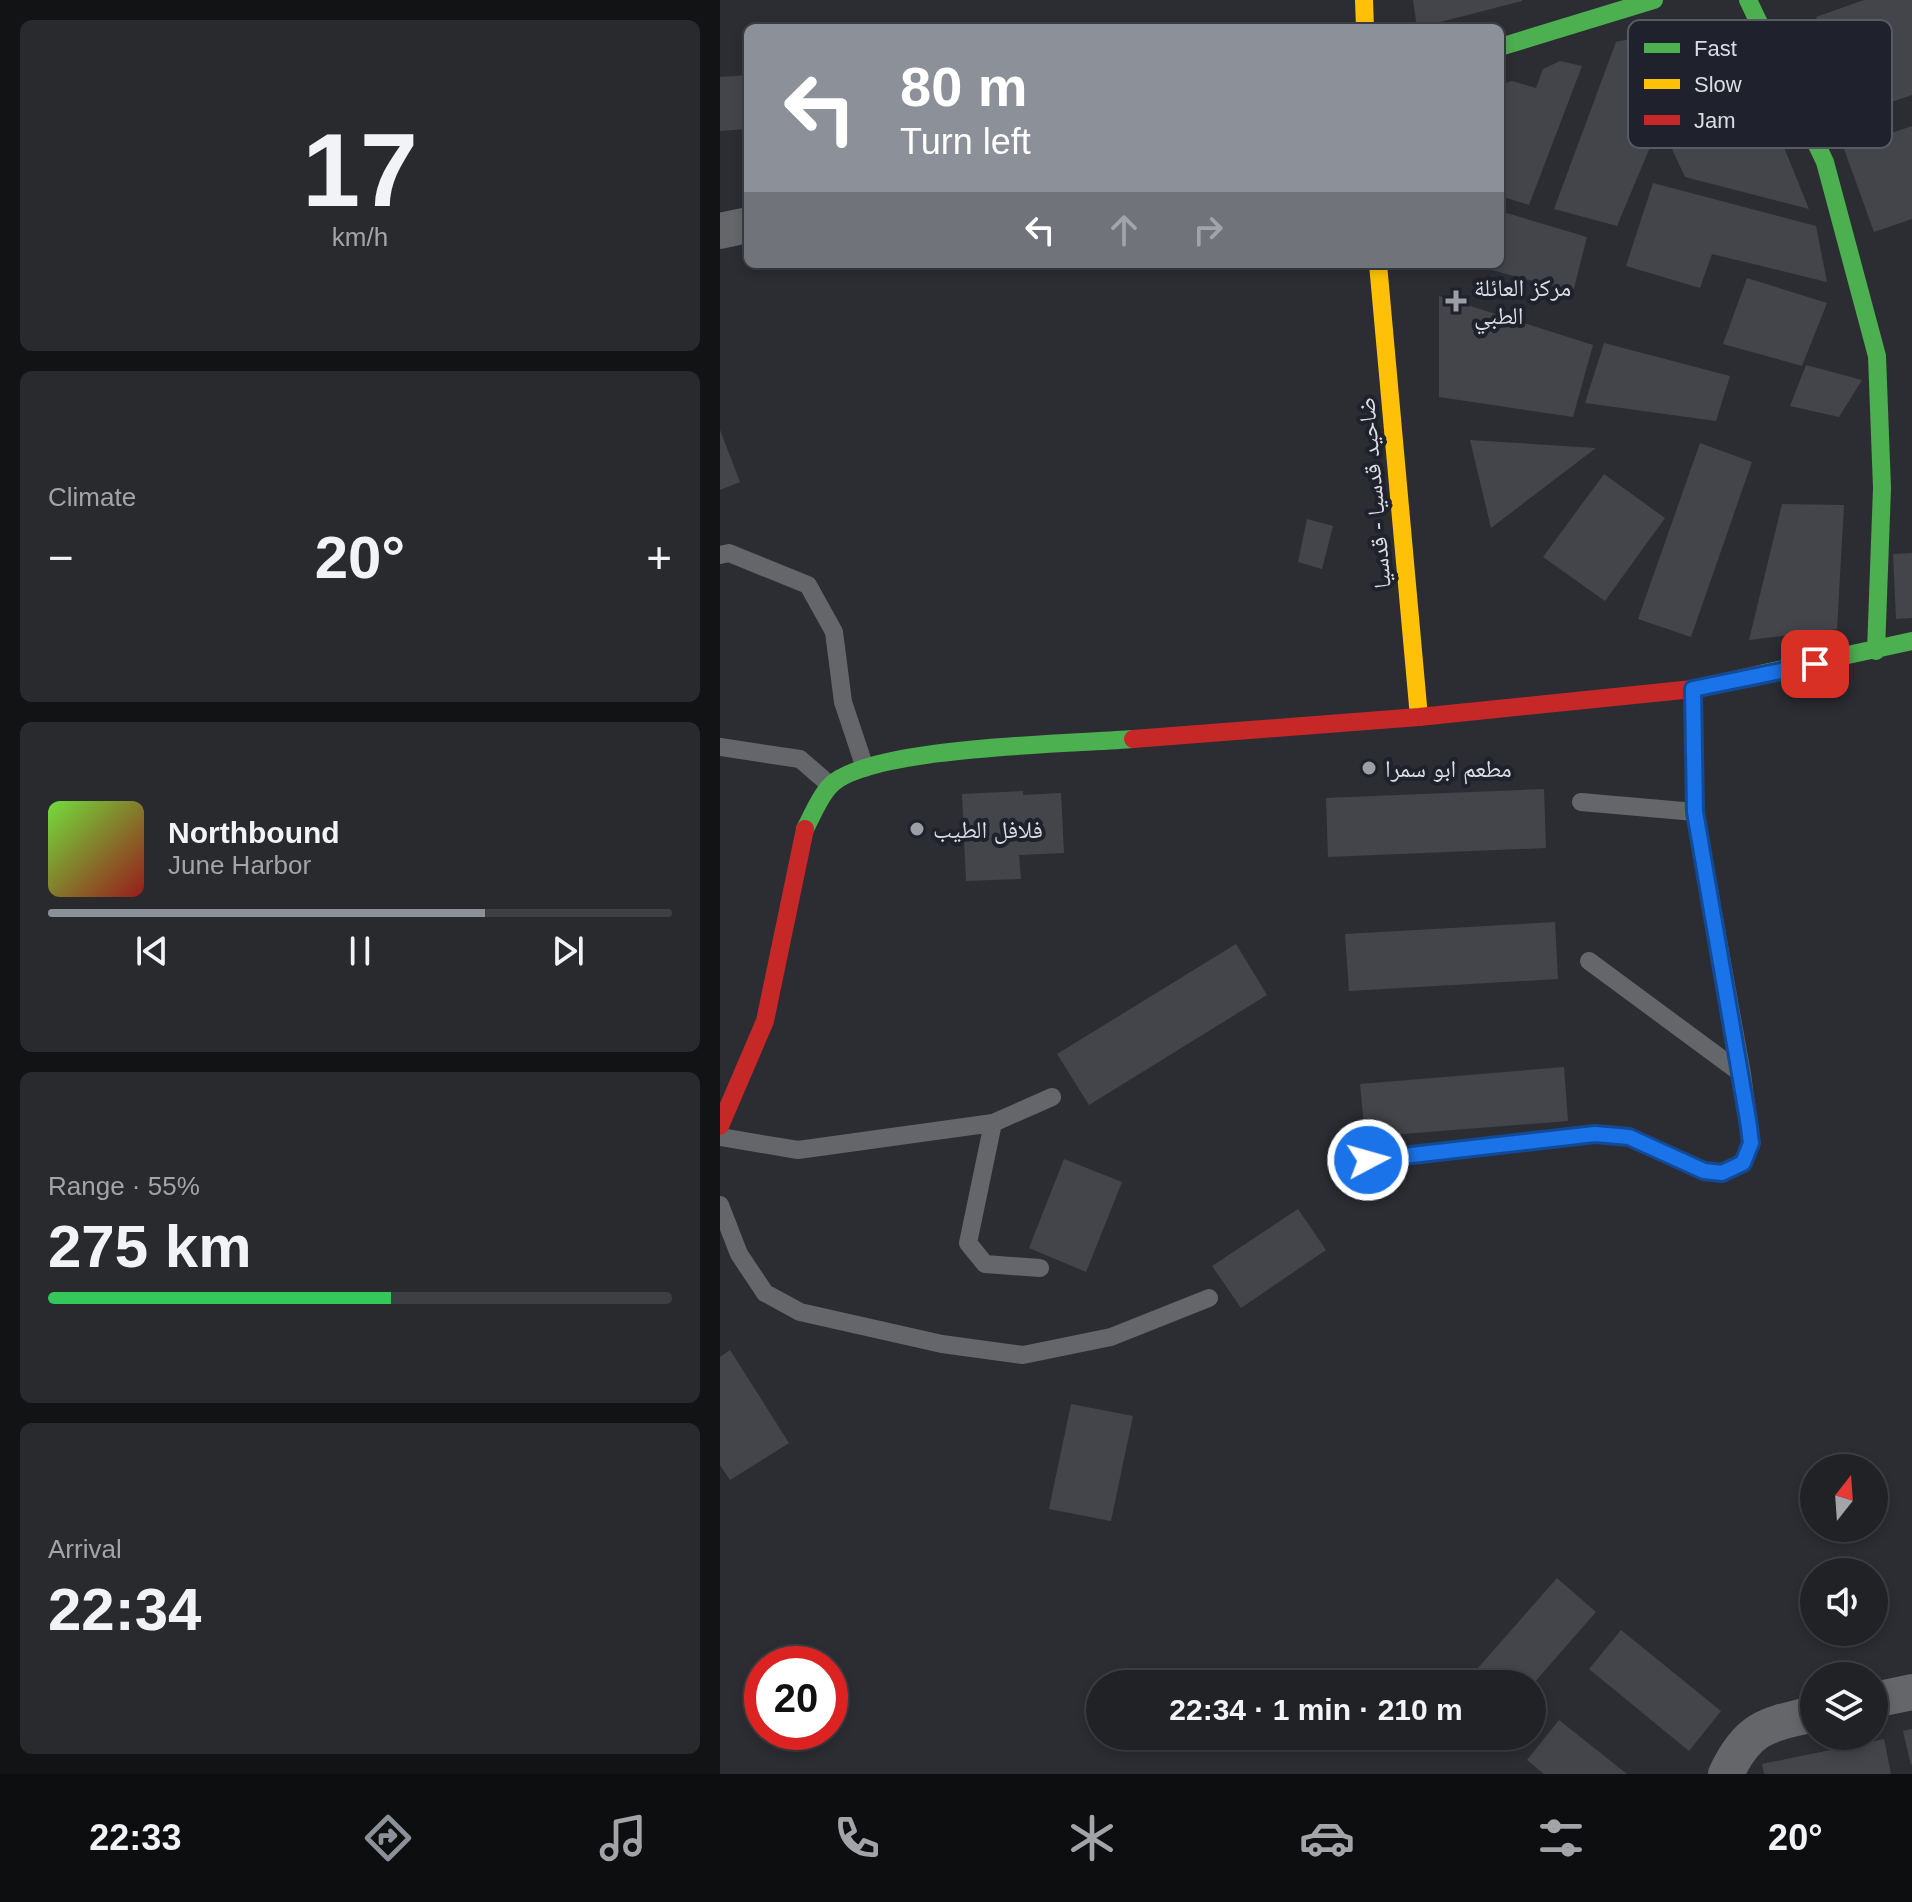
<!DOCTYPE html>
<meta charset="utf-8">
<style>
body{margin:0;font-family:Arial,"Noto Naskh Arabic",sans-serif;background:#292a2e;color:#f1f3f6;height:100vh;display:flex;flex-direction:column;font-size:30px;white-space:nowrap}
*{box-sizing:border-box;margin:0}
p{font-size:26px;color:#a2a4a7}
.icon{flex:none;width:44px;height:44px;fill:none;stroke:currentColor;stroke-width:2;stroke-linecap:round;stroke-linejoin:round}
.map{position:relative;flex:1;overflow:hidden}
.sheet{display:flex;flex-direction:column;gap:20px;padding:20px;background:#121315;width:720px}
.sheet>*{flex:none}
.banner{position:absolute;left:24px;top:24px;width:760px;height:244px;border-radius:12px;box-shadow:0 4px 12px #0003,0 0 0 2px #3e3f43;background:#8c9099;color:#fff;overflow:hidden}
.needle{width:52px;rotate:17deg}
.buttons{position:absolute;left:1080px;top:1454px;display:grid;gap:16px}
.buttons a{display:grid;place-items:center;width:88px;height:88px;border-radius:50%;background:#212226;box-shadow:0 4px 12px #0003,0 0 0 2px #3e3f43;font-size:40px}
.speed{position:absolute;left:24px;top:1646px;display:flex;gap:16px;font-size:40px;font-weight:700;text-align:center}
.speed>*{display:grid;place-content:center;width:104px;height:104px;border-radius:50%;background:#212226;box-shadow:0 4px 12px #0003,0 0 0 2px #3e3f43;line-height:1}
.speed .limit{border:12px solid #d22;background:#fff;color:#111}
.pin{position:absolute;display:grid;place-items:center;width:68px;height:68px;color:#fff;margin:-34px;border-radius:16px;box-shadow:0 4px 12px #0006}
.me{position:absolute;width:88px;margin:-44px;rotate:84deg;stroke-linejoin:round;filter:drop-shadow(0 0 6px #0008)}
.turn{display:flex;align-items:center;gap:28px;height:168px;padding:0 24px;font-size:36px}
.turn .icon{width:104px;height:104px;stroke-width:2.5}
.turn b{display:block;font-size:56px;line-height:68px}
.lanes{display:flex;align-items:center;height:76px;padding:0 24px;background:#0003;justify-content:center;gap:40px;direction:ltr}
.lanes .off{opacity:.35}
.big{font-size:60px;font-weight:800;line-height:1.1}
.sheet .widget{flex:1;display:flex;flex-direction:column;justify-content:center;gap:12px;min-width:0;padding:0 28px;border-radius:12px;background:#292a2e}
.sheet .dial{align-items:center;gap:0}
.dial b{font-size:104px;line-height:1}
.song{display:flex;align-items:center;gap:24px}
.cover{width:96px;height:96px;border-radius:12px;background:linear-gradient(135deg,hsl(100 70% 55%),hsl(0 70% 35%))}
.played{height:8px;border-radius:4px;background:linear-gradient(90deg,#8c9099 70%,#3e3f43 70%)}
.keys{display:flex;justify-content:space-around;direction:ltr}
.heat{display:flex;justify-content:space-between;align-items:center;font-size:44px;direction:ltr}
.charge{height:12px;border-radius:6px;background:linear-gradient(90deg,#34c759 55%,#3e3f43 0)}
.trip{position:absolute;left:366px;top:1670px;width:460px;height:80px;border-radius:40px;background:#212226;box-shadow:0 4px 12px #0003,0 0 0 2px #3e3f43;font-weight:800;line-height:80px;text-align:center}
.menu{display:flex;height:128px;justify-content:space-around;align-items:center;background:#0d0e0f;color:#a2a4a7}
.menu .icon{width:56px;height:56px}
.menu .current{color:#8c9099}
.menu b{font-size:36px;color:#f1f3f6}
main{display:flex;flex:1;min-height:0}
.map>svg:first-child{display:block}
.building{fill:#44454a}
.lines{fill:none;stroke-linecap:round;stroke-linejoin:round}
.lane{stroke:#65666a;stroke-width:18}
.street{stroke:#65666a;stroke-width:36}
.fast{stroke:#4caf50;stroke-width:18}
.slow{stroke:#ffc107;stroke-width:18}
.jam{stroke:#c62828;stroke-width:18}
.route-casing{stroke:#114b97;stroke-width:20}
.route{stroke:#1a73e8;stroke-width:14}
.poi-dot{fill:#9e9fa6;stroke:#1f222c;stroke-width:3}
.labels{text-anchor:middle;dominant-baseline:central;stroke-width:8;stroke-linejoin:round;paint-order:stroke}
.poi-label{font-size:24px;fill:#dbdde4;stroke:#1f222c;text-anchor:start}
.street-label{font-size:24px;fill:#dbdde4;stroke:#1f222c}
.key{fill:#1f222c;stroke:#575a63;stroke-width:2}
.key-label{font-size:22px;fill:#dbdde4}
</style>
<main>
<section class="sheet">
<div class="widget dial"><b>17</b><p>km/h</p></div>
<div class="widget"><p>Climate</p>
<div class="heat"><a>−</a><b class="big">20°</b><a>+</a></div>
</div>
<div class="widget">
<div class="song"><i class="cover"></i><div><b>Northbound</b><p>June Harbor</p></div></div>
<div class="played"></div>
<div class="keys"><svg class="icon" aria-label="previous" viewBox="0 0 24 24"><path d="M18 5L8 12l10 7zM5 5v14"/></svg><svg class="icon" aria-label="pause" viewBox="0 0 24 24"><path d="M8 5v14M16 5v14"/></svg><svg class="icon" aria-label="next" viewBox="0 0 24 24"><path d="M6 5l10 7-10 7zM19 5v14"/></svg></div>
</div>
<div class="widget"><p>Range · 55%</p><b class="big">275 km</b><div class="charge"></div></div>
<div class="widget"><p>Arrival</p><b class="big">22:34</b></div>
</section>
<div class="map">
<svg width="1192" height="1774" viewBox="0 0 1192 1774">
<rect width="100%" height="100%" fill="#2c2d33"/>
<path class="building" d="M693,0H802V1L697,28Z
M1144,0H1192V95L1131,116L1096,17Z
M982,23L897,226L834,209L896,42Z
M1015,27L1089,209L965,177L951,147L1001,32Z
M840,61L862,66L809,205L780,196V85L792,81L816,88L823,69Z
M28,75V129L0,131V77Z
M1192,126V219L1154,232L1124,149Z
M933,183L1096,226L1107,282L992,254L980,288L906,266Z
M780,211L867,237L853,292L753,265L780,264Z
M1027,278L1107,303L1082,366L1003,344Z
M719,296L873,345L853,417L719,397Z
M884,343L1010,376L996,421L865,403Z
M1086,365L1142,380L1119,417L1070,406Z
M0,430L20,482L0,490Z
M750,440L876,448L771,528Z
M980,443L1032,462L971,637L918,619Z
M884,474L945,518L885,601L823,557Z
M1062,504L1124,505L1117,629L1029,640Z
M587,519L613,526L602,569L578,562Z
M1192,553V618L1176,619L1173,554Z
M824,789L826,848L608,857L606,798Z
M303,791V795L341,793L344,853L299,855L301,879L246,881L242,794Z
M835,922L838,979L629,991L625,934Z
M516,944L547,995L369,1105L337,1054Z
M844,1067L848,1121L645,1137L640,1084Z
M344,1159L402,1182L366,1272L309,1248Z
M578,1209L606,1250L521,1308L492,1266Z
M10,1350L69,1443L10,1480L0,1465V1357Z
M351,1404L413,1416L391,1521L329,1509Z
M837,1578L876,1612L813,1684H744Z
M901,1630L1001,1711L969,1751L869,1669Z
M839,1720L907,1774H824L807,1760Z
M1192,1729V1764L1191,1765L1183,1731Z
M1164,1739L1171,1774H1044L1042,1764Z"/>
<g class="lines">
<path class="lane" d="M0,555L9,553L88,585L114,632L123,702L145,768
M0,747L80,759L110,785
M861,802L975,812
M869,961L1022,1074
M273,1123L248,1243L265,1264L320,1268
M0,1137L78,1150L273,1123L332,1097
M648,1160L875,1134L909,1137L984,1171L1002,1173L1023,1163L1031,1143L1022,1074L975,812L973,689
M0,1205L19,1254L45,1293L80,1312L222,1344L303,1355L391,1337L489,1298"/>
<path class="street" d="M0,231L28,225
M1154,1700L1192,1692
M1006,1774C1028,1727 1046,1725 1094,1714"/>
<path class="fast" d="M1028,0L1105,162L1157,356L1162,488L1156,651
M780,47L934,0
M1040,674L1192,641
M85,829C92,816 99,798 109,787C144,746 354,744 413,739"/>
<path class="slow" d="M644,0L645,28
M658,264L699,717"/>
<path class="jam" d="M413,739L699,717L973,689L1040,674
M0,1126L45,1021L85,829"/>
</g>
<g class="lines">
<defs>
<path id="route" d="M648,1160L875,1134L909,1137L984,1171L1002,1173L1023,1163L1031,1143L1028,1120L975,812L973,689L1095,664"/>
</defs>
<use href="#route" class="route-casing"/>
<use href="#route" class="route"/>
</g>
<g class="poi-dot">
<path d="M732 289h8v8h8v8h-8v8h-8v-8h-8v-8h8z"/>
<circle cx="649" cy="768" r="8"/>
<circle cx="197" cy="829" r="8"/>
</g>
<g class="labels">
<g class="poi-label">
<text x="754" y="287">مركز العائلة<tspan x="754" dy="28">الطبي</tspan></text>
<text x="665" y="768">مطعم ابو سمرا</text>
<text x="213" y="829">فلافل الطيب</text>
</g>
<g class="street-label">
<text transform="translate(654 493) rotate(-95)">ضاحيد قدسيا - قدسيا</text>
</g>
</g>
<rect x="908" y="20" width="264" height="128" rx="12" class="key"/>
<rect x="924" y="43" width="36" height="10" fill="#4caf50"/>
<rect x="924" y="79" width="36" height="10" fill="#ffc107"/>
<rect x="924" y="115" width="36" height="10" fill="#c62828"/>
<g class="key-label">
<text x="974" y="56">Fast</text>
<text x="974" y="92">Slow</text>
<text x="974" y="128">Jam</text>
</g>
</svg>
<div class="buttons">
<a><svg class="needle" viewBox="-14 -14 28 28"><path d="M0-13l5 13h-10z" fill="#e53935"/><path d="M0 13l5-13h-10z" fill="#a2a4a7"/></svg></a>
<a><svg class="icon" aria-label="sound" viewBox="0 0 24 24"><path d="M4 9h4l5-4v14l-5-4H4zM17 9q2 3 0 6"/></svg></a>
<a><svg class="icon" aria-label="layers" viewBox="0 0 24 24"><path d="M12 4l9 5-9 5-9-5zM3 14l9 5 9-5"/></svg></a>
</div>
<div class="speed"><div class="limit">20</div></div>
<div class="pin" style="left:1095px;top:664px;background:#d93025"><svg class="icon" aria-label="arrive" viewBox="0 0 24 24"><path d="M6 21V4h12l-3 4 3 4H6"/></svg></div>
<svg class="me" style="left:648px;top:1160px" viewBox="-20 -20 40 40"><circle r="17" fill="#1a73e8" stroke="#fff" stroke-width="3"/><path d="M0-11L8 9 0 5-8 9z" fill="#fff"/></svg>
<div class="trip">22:34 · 1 min · 210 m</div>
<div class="banner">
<div class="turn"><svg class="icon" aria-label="left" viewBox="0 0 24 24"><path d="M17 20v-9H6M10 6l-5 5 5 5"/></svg><div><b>80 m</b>Turn left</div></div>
<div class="lanes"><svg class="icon" aria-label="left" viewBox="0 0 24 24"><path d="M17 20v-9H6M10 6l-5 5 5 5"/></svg><svg class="icon off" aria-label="ahead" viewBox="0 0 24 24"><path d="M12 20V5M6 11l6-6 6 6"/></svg><svg class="icon off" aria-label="right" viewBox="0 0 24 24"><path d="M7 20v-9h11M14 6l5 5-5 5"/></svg></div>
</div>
</div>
</main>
<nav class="menu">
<b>22:33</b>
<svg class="icon current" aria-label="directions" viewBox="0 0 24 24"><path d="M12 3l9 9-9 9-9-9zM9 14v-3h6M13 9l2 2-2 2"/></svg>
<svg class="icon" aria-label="music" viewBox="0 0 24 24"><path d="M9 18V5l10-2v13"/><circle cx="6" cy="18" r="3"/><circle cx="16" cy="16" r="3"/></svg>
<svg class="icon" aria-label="phone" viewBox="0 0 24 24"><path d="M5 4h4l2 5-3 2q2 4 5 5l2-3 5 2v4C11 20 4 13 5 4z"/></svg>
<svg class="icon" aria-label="climate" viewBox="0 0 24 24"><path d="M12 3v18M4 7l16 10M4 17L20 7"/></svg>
<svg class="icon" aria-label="car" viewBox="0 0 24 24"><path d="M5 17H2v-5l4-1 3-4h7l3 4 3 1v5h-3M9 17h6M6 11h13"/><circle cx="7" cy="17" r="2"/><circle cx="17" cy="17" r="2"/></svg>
<svg class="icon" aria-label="filters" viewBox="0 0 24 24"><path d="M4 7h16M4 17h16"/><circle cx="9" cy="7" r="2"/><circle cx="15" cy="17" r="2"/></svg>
<b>20°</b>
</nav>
